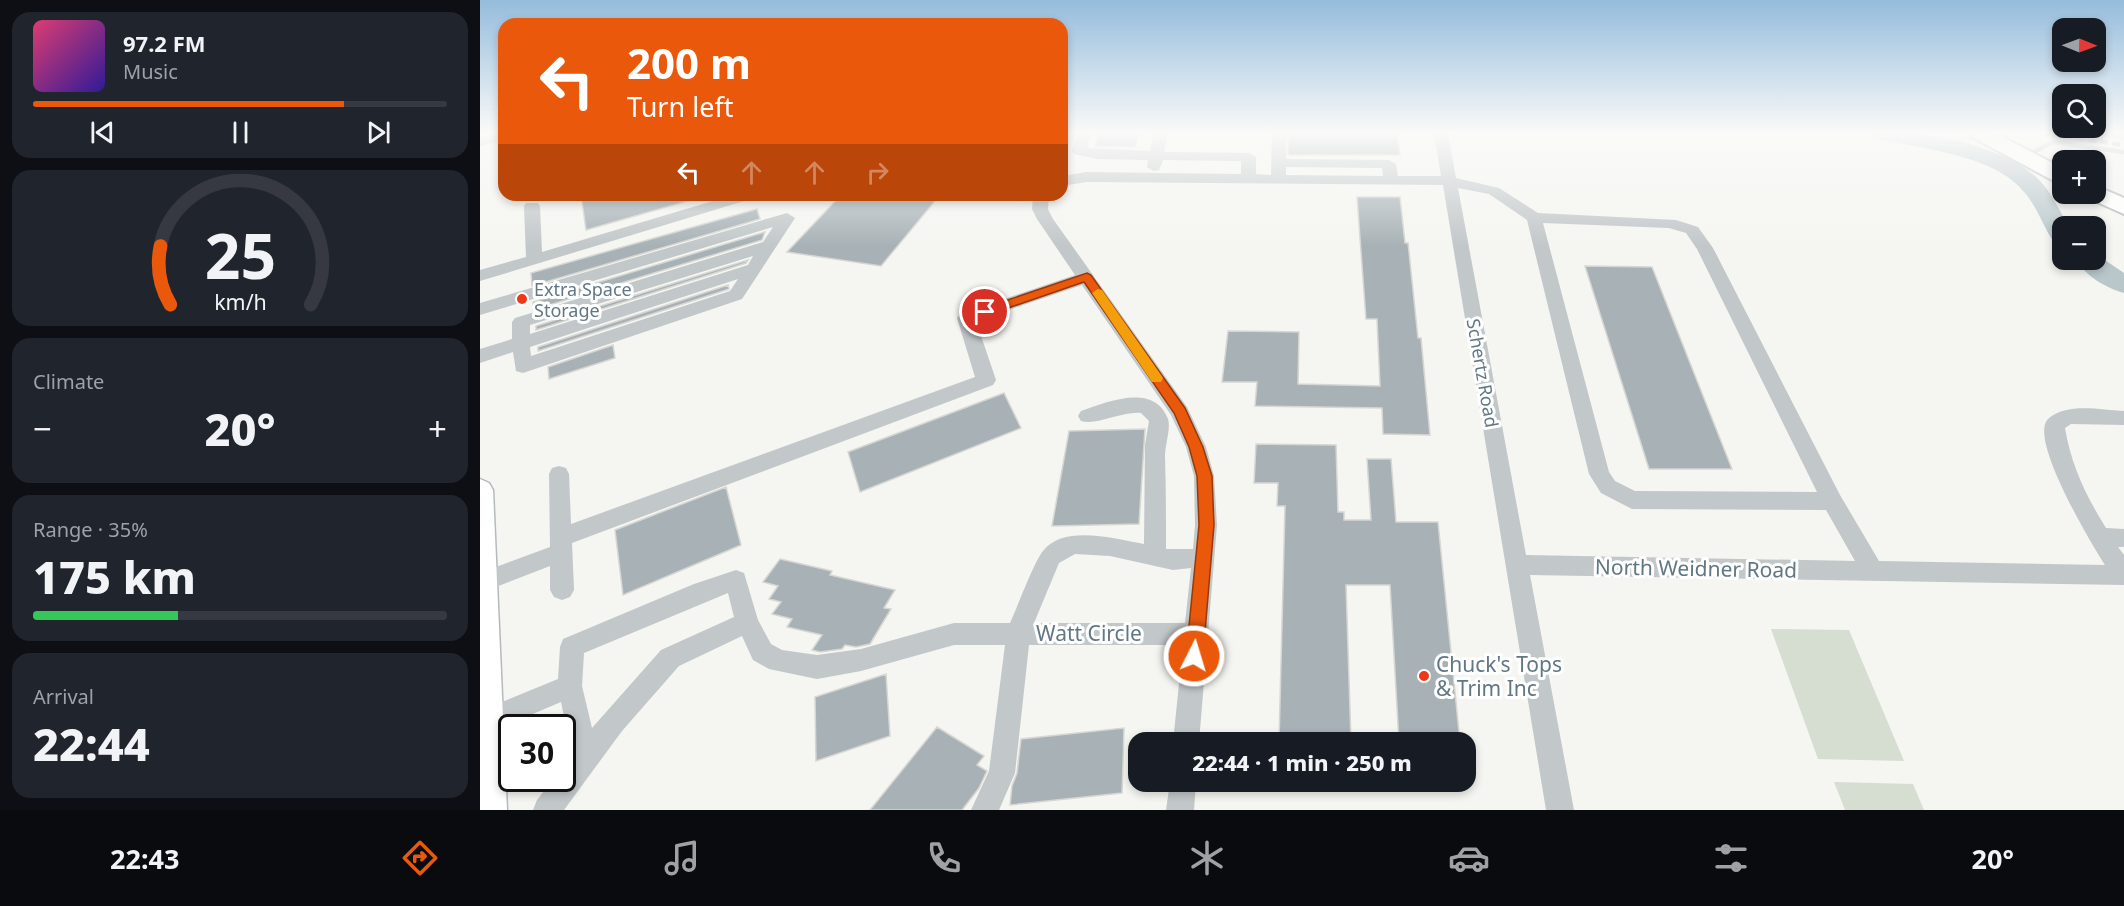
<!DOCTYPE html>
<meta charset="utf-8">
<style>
body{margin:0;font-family:"Noto Sans",sans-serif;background:#20242c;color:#f1f3f6;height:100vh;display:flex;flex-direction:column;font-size:22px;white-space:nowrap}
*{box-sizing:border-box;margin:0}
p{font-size:20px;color:#9ea1a6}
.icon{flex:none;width:33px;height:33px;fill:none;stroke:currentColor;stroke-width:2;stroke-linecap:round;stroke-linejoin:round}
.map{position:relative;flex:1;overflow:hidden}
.drawer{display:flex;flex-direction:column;gap:12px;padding:12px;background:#0d0f14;width:480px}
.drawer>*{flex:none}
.guide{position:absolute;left:18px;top:18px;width:570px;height:183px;border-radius:18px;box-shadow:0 3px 9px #0003;background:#ea580c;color:#fff;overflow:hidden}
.needle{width:39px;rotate:91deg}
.controls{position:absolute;left:1572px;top:18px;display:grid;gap:12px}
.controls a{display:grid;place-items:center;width:54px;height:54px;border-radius:12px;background:#171b24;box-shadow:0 3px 9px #0003;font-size:30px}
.speed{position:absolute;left:18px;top:714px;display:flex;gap:12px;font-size:30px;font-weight:700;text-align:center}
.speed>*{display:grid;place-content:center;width:78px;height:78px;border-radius:50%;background:#171b24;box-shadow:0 3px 9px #0003;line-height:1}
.speed .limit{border:3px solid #111;border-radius:9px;background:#fff;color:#111}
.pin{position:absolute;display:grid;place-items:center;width:51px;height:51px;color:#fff;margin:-26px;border:3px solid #fff;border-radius:50%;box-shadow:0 2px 6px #0007}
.me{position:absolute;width:66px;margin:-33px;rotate:5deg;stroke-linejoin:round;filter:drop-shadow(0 0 4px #0008)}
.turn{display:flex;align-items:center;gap:21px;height:126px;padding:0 30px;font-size:27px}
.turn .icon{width:78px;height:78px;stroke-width:2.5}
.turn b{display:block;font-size:42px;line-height:51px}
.lanes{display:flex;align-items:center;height:57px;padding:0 30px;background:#0003;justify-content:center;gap:30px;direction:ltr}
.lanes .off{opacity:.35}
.big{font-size:45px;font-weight:800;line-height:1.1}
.drawer .widget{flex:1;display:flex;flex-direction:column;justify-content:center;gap:9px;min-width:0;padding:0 21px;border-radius:18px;background:#20242c}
.drawer .dial{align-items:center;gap:0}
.dial svg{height:156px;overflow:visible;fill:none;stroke:#363941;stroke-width:7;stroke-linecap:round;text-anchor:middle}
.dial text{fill:#f1f3f6;stroke:none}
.song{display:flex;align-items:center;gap:18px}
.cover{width:72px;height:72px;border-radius:9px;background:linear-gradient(135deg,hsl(340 70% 55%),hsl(250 70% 35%))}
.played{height:6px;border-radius:3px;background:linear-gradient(90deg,#ea580c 75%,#363941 75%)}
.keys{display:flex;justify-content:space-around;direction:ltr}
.heat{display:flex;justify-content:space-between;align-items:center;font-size:33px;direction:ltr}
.charge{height:9px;border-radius:4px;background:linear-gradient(90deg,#34c759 35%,#363941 0)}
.trip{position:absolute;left:648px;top:732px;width:348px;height:60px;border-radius:18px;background:#171b24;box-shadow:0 3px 9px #0003;font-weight:800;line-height:60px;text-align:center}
.menu{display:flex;height:96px;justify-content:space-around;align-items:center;background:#090b0e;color:#9ea1a6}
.menu .icon{width:42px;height:42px}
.menu .selected{color:#ea580c}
.menu b{font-size:27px;color:#f1f3f6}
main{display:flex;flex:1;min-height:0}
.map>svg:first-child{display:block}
.green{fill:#d6ddd1}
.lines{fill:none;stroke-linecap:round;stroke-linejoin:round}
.stream{stroke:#b9c7cb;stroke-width:4.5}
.river{fill:#b9c7cb;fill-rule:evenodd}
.building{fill:#a8b2b6;stroke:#d6d6d3;stroke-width:1.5}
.major-casing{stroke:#b5babd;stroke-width:3}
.highway-casing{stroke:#b6babd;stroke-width:4}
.minor{fill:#c2c7c9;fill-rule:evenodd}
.major{fill:#fff;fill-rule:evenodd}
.highway{fill:#fff;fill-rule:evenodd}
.rail{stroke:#a2aaae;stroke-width:4;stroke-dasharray:8 4;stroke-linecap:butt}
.route{fill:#ea580c;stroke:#983908;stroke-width:1.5}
.slow{fill:#f59e0b}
.poi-dot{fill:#ee3918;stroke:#fff;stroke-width:2}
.labels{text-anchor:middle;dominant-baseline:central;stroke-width:6;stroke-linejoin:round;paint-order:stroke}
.poi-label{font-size:18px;fill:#627784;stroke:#fff;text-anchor:start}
.street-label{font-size:18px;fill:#627784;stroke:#fff}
.near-street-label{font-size:21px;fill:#627784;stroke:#fff}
.near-poi-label{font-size:21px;fill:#627784;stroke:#fff;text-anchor:start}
</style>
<main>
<section class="drawer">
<div class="widget">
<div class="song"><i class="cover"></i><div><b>97.2 FM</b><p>Music</p></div></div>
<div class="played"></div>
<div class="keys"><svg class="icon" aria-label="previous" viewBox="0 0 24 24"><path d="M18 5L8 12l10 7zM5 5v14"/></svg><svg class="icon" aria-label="pause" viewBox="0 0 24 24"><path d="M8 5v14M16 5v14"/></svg><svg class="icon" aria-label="next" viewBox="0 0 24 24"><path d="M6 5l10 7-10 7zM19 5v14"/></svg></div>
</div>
<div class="widget dial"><svg viewBox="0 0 100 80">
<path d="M14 69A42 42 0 1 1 86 69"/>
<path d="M14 69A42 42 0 0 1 9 39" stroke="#ea580c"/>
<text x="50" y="56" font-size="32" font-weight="700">25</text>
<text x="50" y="72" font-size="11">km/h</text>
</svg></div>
<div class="widget"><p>Climate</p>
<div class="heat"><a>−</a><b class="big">20°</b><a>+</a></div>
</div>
<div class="widget"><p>Range · 35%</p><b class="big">175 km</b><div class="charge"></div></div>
<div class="widget"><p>Arrival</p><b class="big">22:44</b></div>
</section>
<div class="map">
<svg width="1644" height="810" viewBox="0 0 1644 810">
<rect width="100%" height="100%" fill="#f5f5f1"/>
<path class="green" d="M1291,629L1369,630L1424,761L1338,759Z
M1354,782L1433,784L1444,810H1365Z"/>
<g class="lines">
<path class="stream" d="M1617,133L1644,137
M1525,167L1573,142L1644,152"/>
<path class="river" d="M1391,133C1440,131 1516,142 1555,176C1570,189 1579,209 1588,226H1582V244L1573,241C1563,226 1557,207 1545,193C1515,154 1439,149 1394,138Z
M1616,254L1644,273V293C1626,288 1606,276 1596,260H1616Z"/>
</g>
<path class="building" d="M619,133H659L655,147L615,146Z
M808,133H917L920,155H808Z
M101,195H144L145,200L161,195H214L215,199L106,230Z
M361,195H460L401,266L307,252Z
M877,197H920L925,243H928L938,338H941L950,435L903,434L902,408L775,406L777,382H742L748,331L819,332L818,384L900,386L897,319H886Z
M277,209L280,219L52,286L51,273Z
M285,232L282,240L53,310V302Z
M268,260L266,263L56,330V326Z
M1105,266L1172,267L1252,469H1169Z
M248,285L249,289L58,351V347Z
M133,345L135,358L69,379L68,367Z
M524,393L541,428L380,492L368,452Z
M665,429L659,524L572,526L589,431Z
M776,444L856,445L858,512H864V520H891L887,459H911L916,522H958L980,742H919L910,585H866L871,742H799L805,506H797L798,483H774Z
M246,487L261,545L143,595L135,530Z
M300,559L352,571L350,575L415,590L404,608L411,609L390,644L376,647L365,645L362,649L340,652L332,650L342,635L307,627L312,619L292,614L301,602L289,599L298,586L283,582Z
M406,674L410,736L336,761L335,697Z
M457,727L504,756L497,765L507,771L499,788L482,810H390Z
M644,728L642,793L530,805L532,786L537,773L541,739Z"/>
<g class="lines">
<defs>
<path id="major" d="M0,479L9,483L13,490L27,810H0Z"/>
<path id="highway" d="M1489,133H1515L1582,168V182L1574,181L1492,137Z
M1616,186L1644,198V214L1608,198L1605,194H1616Z"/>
</defs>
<use href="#major" class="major-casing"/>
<use href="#highway" class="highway-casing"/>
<path class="minor" d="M24,133V140L0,146V138Z
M598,133H612L607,148L670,151L674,133H688L684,152L769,153L776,157V174L791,175L792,133H806V159L909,160L916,164L918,176H961L954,133H968L976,178L1019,188L1058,213L1196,220L1218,227L1233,248L1360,495L1399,561L1625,565C1612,545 1548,438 1568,419C1587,402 1620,410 1644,411V425L1591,424L1585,428C1591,465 1606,496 1626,528L1644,529V547H1638L1644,555V585L1050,575L1094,810H1066L963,185L607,182L582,186V176L607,172L761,174V161L683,160L679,170L674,171L667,167L668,160L617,159L594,154L592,151ZM806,167L902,168L903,176L806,175ZM978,188L1009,194L1047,220L1109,474L1121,493L1152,509L1346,510L1375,561L1046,555ZM1063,223L1189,228L1206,233L1217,249L1337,492L1155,491L1135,481L1129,472Z
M253,195H277L274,198L0,281V270L46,257L44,206L46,203H58L60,206L62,252Z
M553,195H569L568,209L573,219L707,407L726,447L734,476L737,525L719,742H693L703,645H549L535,773L519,810H491L509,771L525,645H474L381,671L337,679L289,669L273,660L262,636L199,666L142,731L84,810H53L57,800L74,778H82V767L92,755L81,702L8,733L0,729V711L78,679L80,647L83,639L214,584L256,570L264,573L278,620L291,644L302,650L337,655L381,649L474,623H530C538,606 553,564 563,551C584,524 635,539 664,544L665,445L669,421L661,413C641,411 617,426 601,421L598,416L601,411C627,402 674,382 688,419C691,428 685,445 685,456C686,487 686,518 686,549H713L715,525L714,476L706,447L691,415L602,285L496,321L516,380L513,385L92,543L94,590L90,597L82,600L74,597L70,590V566L3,592L0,591V573L70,547L69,474L72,468L79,466L86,468L89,474L91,524L495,377L477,318L480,314L595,275L557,219L552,209ZM595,554L630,556L693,570L711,568L705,623H554L579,563ZM248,593L254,617L181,650L112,728L102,686L104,653Z
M307,213L315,218L262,299L43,373L36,371L33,352L0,363V349L32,339V322L35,318L283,242L293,227L0,315V303ZM273,256L268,265L50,334V325ZM258,279L250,291L51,356L50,347Z
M690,782H716L714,810H686Z"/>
<use href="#major" class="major"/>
<use href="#highway" class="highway"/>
<path class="rail" d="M1561,133L1644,145"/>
</g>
<linearGradient id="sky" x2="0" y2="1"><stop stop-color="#95bcdc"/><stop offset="0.54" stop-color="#fafaf9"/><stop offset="1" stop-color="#fafaf9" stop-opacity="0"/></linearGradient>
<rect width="1644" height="246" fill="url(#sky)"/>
<path class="route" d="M607,273L611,275L705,408L723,447L732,476L734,525L723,656L720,661L714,664L708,661L706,656L719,525L717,476L709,447L694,413L604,282L505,316L499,312L501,309Z"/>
<path class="slow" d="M618,289L622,290L681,375L683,378L681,382H672L612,293Z"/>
<g class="poi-dot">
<circle cx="42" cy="299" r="6"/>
<circle cx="944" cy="676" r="6"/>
</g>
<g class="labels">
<g class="poi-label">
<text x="54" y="289">Extra Space<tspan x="54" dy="21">Storage</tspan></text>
</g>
<g class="street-label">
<text transform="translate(1003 373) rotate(80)">Schertz Road</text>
</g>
<g class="near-street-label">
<text transform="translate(1216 568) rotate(1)">North Weidner Road</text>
<text x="609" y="633">Watt Circle</text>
</g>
<g class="near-poi-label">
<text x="956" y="664">Chuck's Tops<tspan x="956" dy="24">&amp; Trim Inc</tspan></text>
</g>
</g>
</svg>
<div class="controls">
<a><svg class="needle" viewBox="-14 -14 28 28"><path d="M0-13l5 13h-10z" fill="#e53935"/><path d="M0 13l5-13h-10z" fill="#9ea1a6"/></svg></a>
<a><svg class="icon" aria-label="search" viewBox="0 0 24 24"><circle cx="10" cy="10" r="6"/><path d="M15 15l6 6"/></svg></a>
<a>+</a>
<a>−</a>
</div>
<div class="speed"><div class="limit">30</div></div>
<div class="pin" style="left:505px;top:312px;background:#d93025"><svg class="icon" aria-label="arrive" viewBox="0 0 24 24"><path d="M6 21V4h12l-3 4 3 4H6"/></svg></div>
<svg class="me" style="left:714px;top:656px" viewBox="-20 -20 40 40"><circle r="17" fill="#ea580c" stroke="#fff" stroke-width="3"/><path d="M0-11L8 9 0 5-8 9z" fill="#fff"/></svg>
<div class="trip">22:44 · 1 min · 250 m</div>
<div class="guide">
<div class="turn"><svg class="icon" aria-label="left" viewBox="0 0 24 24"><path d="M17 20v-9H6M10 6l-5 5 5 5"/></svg><div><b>200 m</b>Turn left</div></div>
<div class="lanes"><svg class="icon" aria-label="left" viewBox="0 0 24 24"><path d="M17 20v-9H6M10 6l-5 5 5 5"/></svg><svg class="icon off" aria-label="ahead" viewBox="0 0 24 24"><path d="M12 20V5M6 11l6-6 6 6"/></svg><svg class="icon off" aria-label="ahead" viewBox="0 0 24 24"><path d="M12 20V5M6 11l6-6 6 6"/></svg><svg class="icon off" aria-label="right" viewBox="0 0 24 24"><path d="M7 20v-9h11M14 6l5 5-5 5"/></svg></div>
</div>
</div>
</main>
<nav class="menu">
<b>22:43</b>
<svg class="icon selected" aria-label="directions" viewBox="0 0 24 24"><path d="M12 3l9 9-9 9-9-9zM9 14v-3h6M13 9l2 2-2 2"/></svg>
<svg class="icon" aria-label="music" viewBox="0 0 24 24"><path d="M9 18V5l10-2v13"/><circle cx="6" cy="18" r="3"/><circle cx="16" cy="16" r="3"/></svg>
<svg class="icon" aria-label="phone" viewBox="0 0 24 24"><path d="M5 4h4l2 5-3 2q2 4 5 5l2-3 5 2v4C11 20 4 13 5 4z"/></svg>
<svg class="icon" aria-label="climate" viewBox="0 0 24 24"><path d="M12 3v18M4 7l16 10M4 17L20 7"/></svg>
<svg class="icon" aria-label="car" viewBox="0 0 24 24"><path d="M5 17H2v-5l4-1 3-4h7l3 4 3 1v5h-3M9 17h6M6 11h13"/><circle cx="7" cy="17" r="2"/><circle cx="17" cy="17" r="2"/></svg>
<svg class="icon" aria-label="filters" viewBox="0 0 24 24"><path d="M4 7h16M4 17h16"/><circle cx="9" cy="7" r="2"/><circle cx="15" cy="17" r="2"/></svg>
<b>20°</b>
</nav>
